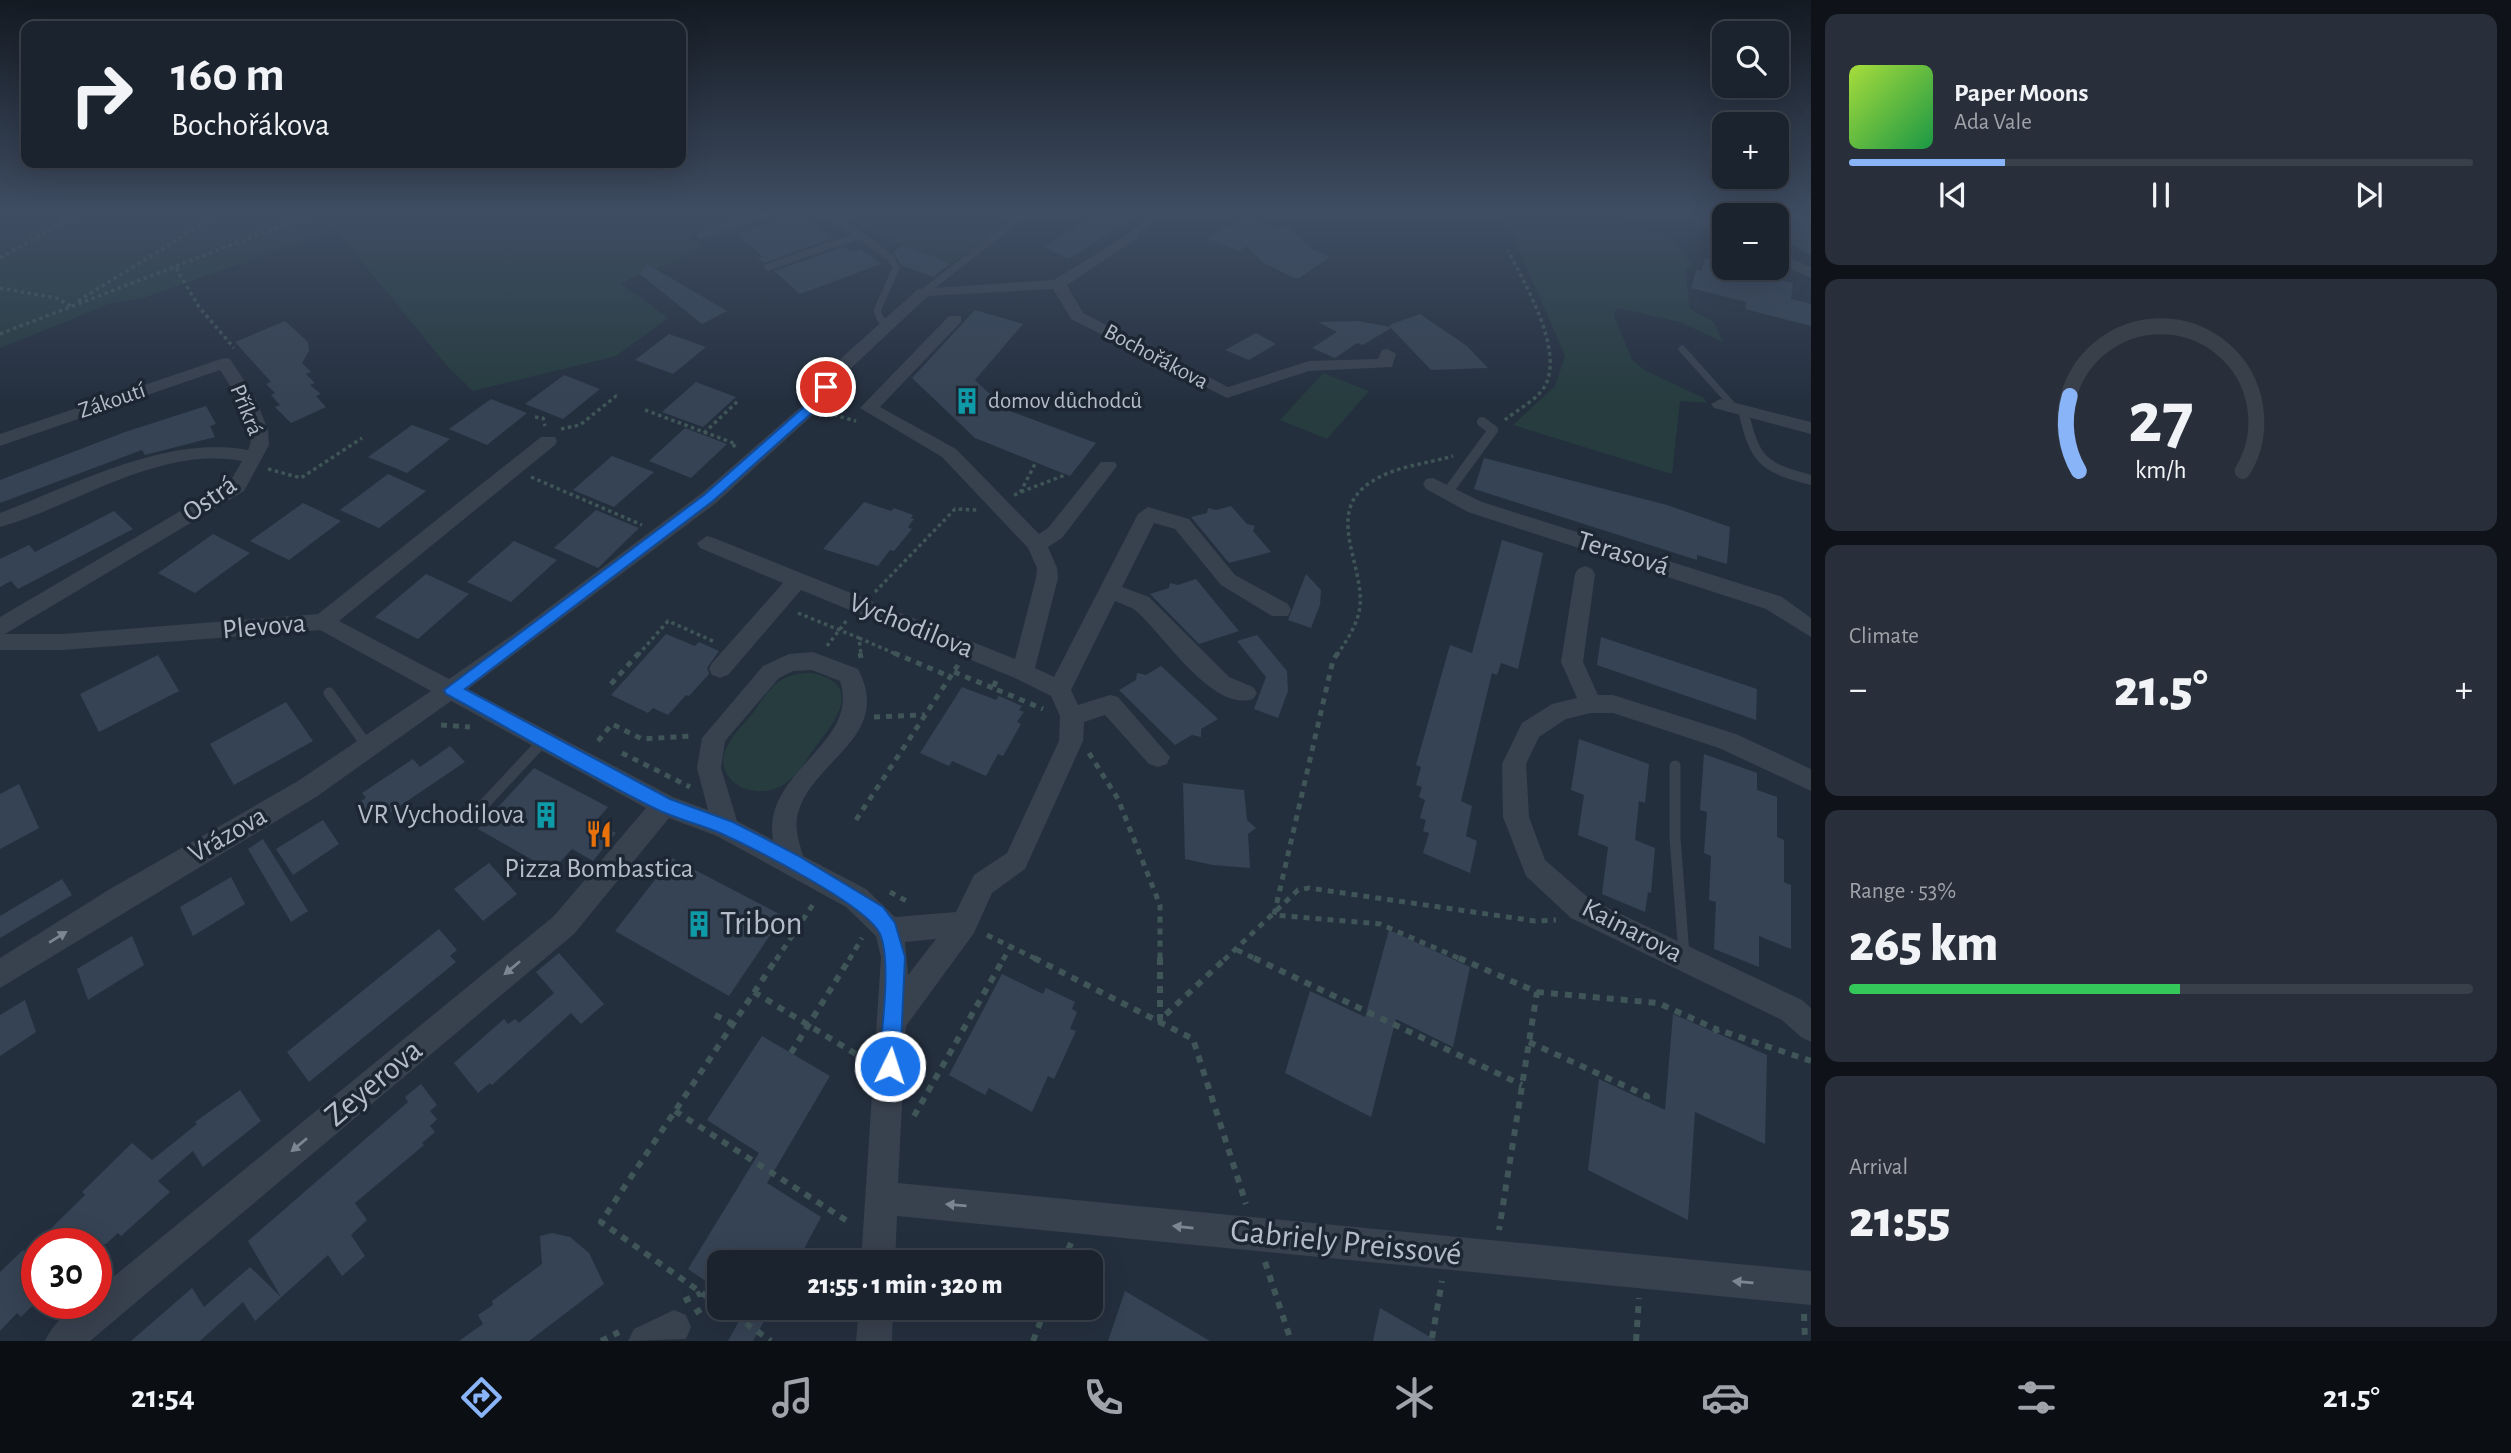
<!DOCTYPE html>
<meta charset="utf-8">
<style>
body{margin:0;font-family:"Alegreya Sans",sans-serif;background:#282f3a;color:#f1f3f6;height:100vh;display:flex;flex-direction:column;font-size:26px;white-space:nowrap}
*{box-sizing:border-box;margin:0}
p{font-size:23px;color:#a0a4aa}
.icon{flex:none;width:38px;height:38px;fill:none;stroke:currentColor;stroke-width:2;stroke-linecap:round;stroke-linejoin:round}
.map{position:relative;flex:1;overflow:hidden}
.drawer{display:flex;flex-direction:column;gap:14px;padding:14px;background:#0f1319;width:700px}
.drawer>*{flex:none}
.hud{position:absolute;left:21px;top:21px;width:665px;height:147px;border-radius:14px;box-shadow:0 7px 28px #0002,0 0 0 2px #39404a;background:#1b232e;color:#f1f3f6;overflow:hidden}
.fabs{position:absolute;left:1712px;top:21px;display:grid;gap:14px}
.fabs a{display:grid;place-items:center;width:77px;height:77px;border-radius:14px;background:#1b232e;box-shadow:0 7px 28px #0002,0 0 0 2px #39404a;font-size:35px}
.speed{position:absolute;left:21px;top:1228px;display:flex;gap:14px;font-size:35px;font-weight:700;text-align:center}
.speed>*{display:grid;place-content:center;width:91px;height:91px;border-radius:50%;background:#1b232e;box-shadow:0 7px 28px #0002,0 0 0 2px #39404a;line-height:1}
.speed .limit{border:10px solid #d22;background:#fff;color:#111}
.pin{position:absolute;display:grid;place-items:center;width:60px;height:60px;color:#fff;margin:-30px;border:4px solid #fff;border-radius:50%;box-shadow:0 2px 7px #0007}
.me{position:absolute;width:77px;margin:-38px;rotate:4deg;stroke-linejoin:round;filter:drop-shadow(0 0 5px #0008)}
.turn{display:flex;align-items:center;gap:24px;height:147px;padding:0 35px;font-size:32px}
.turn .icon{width:91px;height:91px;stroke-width:2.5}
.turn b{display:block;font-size:49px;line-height:60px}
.big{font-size:52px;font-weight:800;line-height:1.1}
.drawer .tile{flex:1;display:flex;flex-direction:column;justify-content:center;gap:10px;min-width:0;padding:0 24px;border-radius:14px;background:#282f3a}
.drawer .dial{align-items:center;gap:0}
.dial svg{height:182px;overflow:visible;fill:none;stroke:#39404a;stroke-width:7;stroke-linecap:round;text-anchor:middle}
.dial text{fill:#f1f3f6;stroke:none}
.song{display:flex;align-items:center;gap:21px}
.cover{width:84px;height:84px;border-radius:10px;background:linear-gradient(135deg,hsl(80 70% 55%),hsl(140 70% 35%))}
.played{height:7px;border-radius:4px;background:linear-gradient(90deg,#8ab4f8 25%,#39404a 25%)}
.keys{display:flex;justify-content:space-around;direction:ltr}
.heat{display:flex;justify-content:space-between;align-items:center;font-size:38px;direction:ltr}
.charge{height:10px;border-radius:5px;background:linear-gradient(90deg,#34c759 53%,#39404a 0)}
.trip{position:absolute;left:707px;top:1250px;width:396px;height:70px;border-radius:14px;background:#1b232e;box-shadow:0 7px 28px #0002,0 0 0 2px #39404a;font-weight:800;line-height:70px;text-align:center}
.dock{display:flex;height:112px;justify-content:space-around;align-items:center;background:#0b0e12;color:#a0a4aa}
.dock .icon{width:49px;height:49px}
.dock .on{color:#8ab4f8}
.dock b{font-size:32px;color:#f1f3f6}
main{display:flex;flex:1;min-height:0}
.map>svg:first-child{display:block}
.green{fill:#263c3f}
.building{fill:#364354}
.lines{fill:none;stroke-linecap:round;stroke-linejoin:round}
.path-far2{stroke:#3f5557;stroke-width:3.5;stroke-dasharray:3.5 3.5;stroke-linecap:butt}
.path-far1{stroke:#3f5557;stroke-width:5;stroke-dasharray:6 6;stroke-linecap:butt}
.path{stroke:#3f5557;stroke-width:6;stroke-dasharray:7 7;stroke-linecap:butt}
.service-far2{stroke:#38414e;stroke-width:7}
.service-far1{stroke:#38414e;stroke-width:10}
.service{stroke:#38414e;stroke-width:11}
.minor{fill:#38414e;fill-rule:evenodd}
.oneway{fill:#7c8592}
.route{fill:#1a73e8;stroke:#114b97;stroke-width:2}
.labels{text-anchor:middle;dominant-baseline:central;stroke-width:7;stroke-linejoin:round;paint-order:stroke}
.far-street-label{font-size:23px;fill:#b4bcc9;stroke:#1d2633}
.far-poi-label{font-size:23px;fill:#b4bcc9;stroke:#1d2633;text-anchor:start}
.street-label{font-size:28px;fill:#b4bcc9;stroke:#1d2633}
.poi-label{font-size:28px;fill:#b4bcc9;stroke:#1d2633;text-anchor:end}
.near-poi-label{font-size:33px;fill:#b4bcc9;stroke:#1d2633;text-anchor:start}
.near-street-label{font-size:33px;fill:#b4bcc9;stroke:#1d2633}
</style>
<main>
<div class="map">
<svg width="1811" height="1341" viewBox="0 0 1811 1341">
<rect width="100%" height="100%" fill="#242f3e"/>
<path class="green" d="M0,215H753L686,235L706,248L620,283L668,318L616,356L473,391L449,368L336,230L141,299L112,303L0,348Z
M845,215H1012L984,242L950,264L865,229Z
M1504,215H1604L1677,243L1693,266L1685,271L1690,309L1714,322L1723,342L1680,322L1617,308L1614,315L1632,360L1646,371L1704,398L1707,403L1680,401L1672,474L1513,425L1555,386L1565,356Z
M1323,373L1369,391L1327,439L1280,420Z
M812,673C866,685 834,722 814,749C806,760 798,775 787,782C778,789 768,792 757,791C745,790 735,786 729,777C711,755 739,730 753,713C761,702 769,687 781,680C791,674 801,673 812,673Z"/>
<path class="building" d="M802,215L833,238L764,263L758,258L763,257L737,234L787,216Z
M1094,215H1138L1069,259L1044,247Z
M1776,215H1811V255L1776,237Z
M1248,216L1277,229L1289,227L1312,249L1330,257L1299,278H1294L1261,261L1247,246L1239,251L1207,238Z
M904,245L950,264L933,277L901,265L893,252Z
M844,247L850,252L860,249L881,264L800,294L774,271Z
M1705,258L1723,263L1724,268L1793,283L1791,299L1811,304V326L1745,309L1746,302L1691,288L1696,271L1702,270Z
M647,264L727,311L702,324L640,274Z
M975,310L1023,324L975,380L1007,410L1096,443L1070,476L975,438L912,378Z
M1420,314L1467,346L1488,368L1431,370L1391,328L1363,345L1357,343L1335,358L1312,348L1337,332L1318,322L1358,321L1391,327L1389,325Z
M285,321L308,342L309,351L302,363L311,372L306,374L315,383L310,385L321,394L316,396L326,407L291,423L275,407L280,405L271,395L275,393L266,384L271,382L235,342Z
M1256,333L1276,344L1249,360L1225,350Z
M669,334L706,347L673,374L635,360Z
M564,375L600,389L563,419L525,404Z
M696,382L736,397L703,427L662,412Z
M491,399L527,413L487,445L449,429Z
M206,406L216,424L210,426L215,437L145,455L142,450L0,503V480L125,432Z
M412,425L450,439L407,473L368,457Z
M685,428L727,444L691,478L649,461Z
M612,456L654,472L614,507L573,490Z
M1484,458L1667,505L1730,527L1727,564L1697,555V560L1474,489Z
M388,474L426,491L379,528L340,510Z
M864,502L891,511L894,508L913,515L911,518L914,519L908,527L912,529L894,551L890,550L878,566L823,549Z
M303,503L341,521L289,560L250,541Z
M1231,506L1247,524L1255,526L1253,531L1271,552L1229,563L1191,517L1207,513L1208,508L1216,510Z
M596,510L639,528L598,568L554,548Z
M114,511L133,529L18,589L11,581L0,587V559L29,545L35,552Z
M213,534L250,553L195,593L158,573Z
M1502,540L1543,553L1518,669L1501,663L1497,675L1492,673L1461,801L1472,806L1466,836L1477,841L1470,873L1423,853L1429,833L1423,831L1426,820L1420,818L1425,800L1419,797L1422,787L1416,785L1421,767L1416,765L1450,645L1472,653Z
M514,541L557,560L511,602L467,582Z
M426,574L469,594L418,639L375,617Z
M1306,574L1321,590L1320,605L1311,628L1288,620Z
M1196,579L1219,607L1239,631L1199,644L1150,594L1169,588L1170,583L1178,585Z
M666,634L695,646L699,642L719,651L707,668L709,674L689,696L686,695L668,715L653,708L648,713L611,695Z
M1257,635L1287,671L1288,691L1278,718L1254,709L1266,677L1237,641Z
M1601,637L1757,689L1756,720L1597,665Z
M158,655L179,691L99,732L80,694Z
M1161,666L1218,719L1201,729V737L1192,735L1175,745L1119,690L1136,680L1137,673L1146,675Z
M962,687L996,700L999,696L1022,706L1019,710L1024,712L1017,722L1021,724L1003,756L998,754L986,776L952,761L949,766L920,753Z
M286,702L313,741L234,785L210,744Z
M1579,739L1649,764L1645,803L1639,801L1635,840L1655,848L1651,893L1648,892L1645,912L1602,894L1608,847L1578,835L1584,795L1571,790Z
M450,746L465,762L376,822L360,802L366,798L362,793L413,759L420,767Z
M1704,754L1757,773V790L1777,797V837L1784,840V882L1791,885V949L1759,936V967L1714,949L1716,902L1709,900L1711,856L1704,853L1707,812L1700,810Z
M534,768L608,807L595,822L616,833L593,861L572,849L552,871L478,829Z
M1183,783L1244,790L1247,820L1256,828L1248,834L1250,868L1213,865L1185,859Z
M19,784L39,828L0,849V794Z
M323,820L339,844L293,875L276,849Z
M263,839L308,911L291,922L248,849Z
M672,858L783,916L729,996L615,931Z
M489,863L517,894L483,921L454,889Z
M231,877L245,904L193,936L180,907Z
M62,879L72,895L0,938V916Z
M439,929L457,950L450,956L456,962L309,1082L287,1052Z
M1389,930L1470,967L1453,1047L1396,1019L1371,1117L1285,1073L1310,991L1365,1017Z
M132,936L144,965L88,1000L77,969Z
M559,953L604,1004L581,1024L571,1013L492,1085L490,1083L478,1093L454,1063L504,1019L508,1024L515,1019L519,1023L554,993L536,972Z
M1002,974L1043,994L1046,988L1075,1002L1072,1009L1077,1012L1070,1029L1076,1031L1054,1079L1048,1076L1032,1112L989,1088L985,1095L949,1075Z
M25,1000L36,1032L0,1056V1015Z
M1673,1014L1767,1055L1765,1144L1695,1112L1688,1220L1588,1170L1599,1079L1665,1110Z
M762,1036L830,1076L767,1183L821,1217L797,1262H719V1290L688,1269L759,1153L707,1120Z
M421,1084L437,1105L430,1111L437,1119L430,1126L435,1132L422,1143L424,1145L355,1203L367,1220L351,1235L365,1256L342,1276L328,1255L255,1321L243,1302L200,1341H131L192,1288L204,1307L250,1267L281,1297L248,1241L408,1102L405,1097Z
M240,1090L261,1121L203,1167L193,1151L158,1181L170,1192L121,1236L118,1233L106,1244H37V1301L21,1317L17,1313L0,1331V1272L23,1250L26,1253L85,1195L82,1192L132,1143L152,1160L197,1124L195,1122Z
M552,1233L570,1237L589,1253L604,1284L529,1341H459L483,1324L478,1315L493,1305L492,1301L542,1264L540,1236Z
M1125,1291L1210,1341H1108Z
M747,1307H772L753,1341H728Z
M1380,1308L1437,1341H1373Z"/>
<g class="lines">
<path class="path-far2" d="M1796,215L1811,219
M0,258L76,215
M176,268L199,307L234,348
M0,288L56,298L71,306
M78,301L217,215
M0,334L309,215
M645,410L736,444L732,448
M827,413L856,421
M535,417L543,418L545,426
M1505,420C1518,409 1539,399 1546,384C1563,347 1524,283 1508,250
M561,429L580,425L616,396L620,398
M704,433L739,400
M268,469L301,478L362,438
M531,477L642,525
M1021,492L1065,475
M1014,495L1020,493L1035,464
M875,592L955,509L977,510
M798,613L859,638L861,655
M859,638L898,655
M827,646L847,620
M638,655L668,621L715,642
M1337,655C1347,640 1358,624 1360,606C1364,564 1324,512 1371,482C1395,466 1426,464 1453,456"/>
<path class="path-far1" d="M860,653L861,658
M894,653L951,677
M1338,653L1333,660L1274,915L1380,924L1463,960
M954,672L993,688
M996,681L993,688L1043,709
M611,684L639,653
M874,717L925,715
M441,725L470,727
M598,741L612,724L642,739L691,736
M622,753L690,787
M1089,753L1118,799L1160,905V960
M856,820L958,665
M890,892L910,903
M987,935L1038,960
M1237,950L1258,960
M776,960L814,903
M849,960L862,938
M1003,960L1011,946
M1224,960L1298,890L1309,888L1535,921L1556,920"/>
<path class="path" d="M1034,958L1193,1039L1246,1204
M1160,958V1020L1226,958
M1254,958L1522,1085
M1459,958L1537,992L1499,1230
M754,992L864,1059
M1537,992L1658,1003L1716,1029
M715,1015L733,1024
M1717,1033L1716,1029L1811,1061
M1529,1042L1647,1096V1101
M791,1053L850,958
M675,1111L852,1224
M914,1116L1004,958
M1063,1262L1071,1243
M1265,1262L1291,1341
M684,1301L701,1293
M719,1305L601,1222L777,958
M723,1307L771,1341
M695,1313L714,1301
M1804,1314L1805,1341
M1432,1338L1442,1281
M601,1341L619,1332
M1033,1341L1046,1307
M1636,1341L1639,1298"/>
<path class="service-far2" d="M830,215L860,235
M1713,215L1724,226
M701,235L764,215
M1133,235L1152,217L1148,215
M768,267L860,235L891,258L896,268L877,311L881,320L887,323
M924,292L1023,215
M1682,349L1734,407"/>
<path class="service-far1" d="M1743,410C1755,460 1761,467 1811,480
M1447,493L1493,430L1482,422"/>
<path class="service" d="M329,693L368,747
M1675,766V838L1684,955
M475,814L544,740"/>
<path class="minor" d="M1605,215H1662L1634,222Z
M1674,215H1693L1724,227V236Z
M1133,231L1138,232V238L1067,285L1083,313L1228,387L1309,361L1378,359L1382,350L1388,349L1396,354L1392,367L1309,371L1227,398L1071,319L1053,289L928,296L849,370L816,412L716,503L468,689L673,797L708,810L697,768L702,738L763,666L789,654L813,652L858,669C894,737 812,760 798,813C794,828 799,842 803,856L866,889L895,917L956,912L974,875L1007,853L1059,741L1060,716L1051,696L1015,678L801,590L728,675L720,678L712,675L709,669L712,663L783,583L700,548L697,543L707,536L714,538L1015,659L1036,578L1037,568L1028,548L942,457L860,408L949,316H961V322L880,407L956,449L1039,534L1048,528L1101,462H1115L1117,466L1062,538L1048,547L1057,568L1058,578L1035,668L1054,677L1138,514L1148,507L1189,519L1235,575L1288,604L1291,610L1288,616H1272L1221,585L1175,529L1154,523L1122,587L1149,597L1229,677L1253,687L1257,693L1253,699C1212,713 1162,632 1135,610C1129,606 1121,604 1115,601L1071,690L1078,705L1110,695L1118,697L1170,757L1167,764L1158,767L1149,764L1105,715L1084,722L1083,741L1025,869L992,893L974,933L906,1026L898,1183L1811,1271V1305L897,1216L895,1262H861L881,957L876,936L846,907L717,836L669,818L574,934L90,1341H45C54,1321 74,1304 96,1304V1291L554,916L646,808L451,701L316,797L0,988V958L110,889L298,781L431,691L320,630L63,650H0V617L230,482L242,461C157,446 78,505 0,527V513C74,485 167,434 248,450C260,427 232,389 220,370L0,446V434L224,358L230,359L255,397L268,430L269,445L244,491L5,634H63L318,614L541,437H555L557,441L555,445L339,621L449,679L515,633L702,493L804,404L837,362L918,289L1054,280ZM812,670L840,681C861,744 761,771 773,840L737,821L721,768L725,741L779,678L793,671ZM936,939L908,975L905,942Z
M1776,252L1811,267V278L1776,262Z
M1720,399L1811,422V434L1714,408L1711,404Z
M1433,478L1482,502L1782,597L1811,618V637L1766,609L1468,512L1426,489L1423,484L1426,479Z
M1585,566L1592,569L1595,574L1583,662L1598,695H1613L1736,734L1811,769V791L1719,748L1613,713H1591L1566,719L1539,737L1526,764L1529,817L1545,860L1591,900L1802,1000L1811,1008V1042L1801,1037L1782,1020L1571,918L1526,876L1503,817L1502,764L1522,723L1552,704L1577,698L1561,662L1575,574L1578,569Z
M859,1307H893L892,1341H856Z
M674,1310L686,1315L691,1327L686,1339L628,1341L634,1329Z"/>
</g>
<defs><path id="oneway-solid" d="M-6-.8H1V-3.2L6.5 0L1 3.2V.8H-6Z" transform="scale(1.75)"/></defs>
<g class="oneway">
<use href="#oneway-solid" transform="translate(58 937) rotate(-32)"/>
<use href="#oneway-solid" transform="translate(512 968) rotate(140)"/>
<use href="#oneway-solid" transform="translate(299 1145) rotate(140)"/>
<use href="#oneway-solid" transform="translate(956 1205) rotate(-175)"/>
<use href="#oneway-solid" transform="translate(1183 1227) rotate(-174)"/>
<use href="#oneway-solid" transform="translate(1743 1282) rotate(-175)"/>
</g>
<linearGradient id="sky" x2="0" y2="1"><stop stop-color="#141a22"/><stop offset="0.53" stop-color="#3f4d63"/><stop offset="1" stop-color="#3f4d63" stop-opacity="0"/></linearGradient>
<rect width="1811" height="402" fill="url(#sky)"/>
<path class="route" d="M822,385L832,387L814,411L713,501L465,689L670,799L733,822L797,855L883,907L895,923L905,957L900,1066L897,1074L890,1077L882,1074L879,1066C881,1034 892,962 880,934C867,905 753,848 720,833C699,824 676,819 656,809C585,774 516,732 446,694L444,690L704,495L805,406Z"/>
<defs>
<symbol id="building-bare" viewBox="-9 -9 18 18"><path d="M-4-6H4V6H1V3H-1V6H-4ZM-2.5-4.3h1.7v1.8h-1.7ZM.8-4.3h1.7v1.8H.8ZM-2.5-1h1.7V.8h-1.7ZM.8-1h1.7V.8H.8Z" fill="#0f9aa8" stroke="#1d2633" stroke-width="2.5" paint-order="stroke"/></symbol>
<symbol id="restaurant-bare" viewBox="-9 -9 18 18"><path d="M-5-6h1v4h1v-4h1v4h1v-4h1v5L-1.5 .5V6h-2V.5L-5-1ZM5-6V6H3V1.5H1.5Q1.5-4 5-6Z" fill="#e8710a" stroke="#1d2633" stroke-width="2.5" paint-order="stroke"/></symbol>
</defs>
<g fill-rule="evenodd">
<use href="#building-bare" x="948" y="382" width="38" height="38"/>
<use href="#building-bare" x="527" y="796" width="38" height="38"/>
<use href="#restaurant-bare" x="580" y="815" width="38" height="38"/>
<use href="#building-bare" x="680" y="905" width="38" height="38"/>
</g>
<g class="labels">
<g class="far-street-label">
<text transform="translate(1156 357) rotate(28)">Bochořákova</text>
<text transform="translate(112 401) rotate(-19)">Zákoutí</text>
<text transform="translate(246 410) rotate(68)">Příkrá</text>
</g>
<g class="far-poi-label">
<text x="988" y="401">domov důchodců</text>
</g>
<g class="street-label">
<text transform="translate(210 499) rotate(-35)">Ostrá</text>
<text transform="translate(1623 554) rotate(17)">Terasová</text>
<text transform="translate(911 626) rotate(22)">Vychodilova</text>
<text transform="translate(264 627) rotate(-5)">Plevova</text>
<text transform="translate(228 835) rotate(-30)">Vrázova</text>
<text transform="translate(1632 931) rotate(27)">Kainarova</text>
</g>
<g class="poi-label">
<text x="525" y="815">VR Vychodilova</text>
<text x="599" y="869" text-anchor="middle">Pizza Bombastica</text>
</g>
<g class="near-poi-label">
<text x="720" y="924">Tribon</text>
</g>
<g class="near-street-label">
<text transform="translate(374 1083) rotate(-40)">Zeyerova</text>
<text transform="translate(1346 1243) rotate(6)">Gabriely Preissové</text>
</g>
</g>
</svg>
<div class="fabs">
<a><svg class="icon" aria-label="search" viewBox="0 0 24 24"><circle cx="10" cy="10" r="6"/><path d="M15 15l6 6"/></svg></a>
<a>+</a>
<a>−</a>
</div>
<div class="speed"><div class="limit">30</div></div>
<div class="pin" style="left:826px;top:387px;background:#d93025"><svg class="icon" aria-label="arrive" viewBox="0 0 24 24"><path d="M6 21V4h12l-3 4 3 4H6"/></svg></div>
<svg class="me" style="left:890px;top:1066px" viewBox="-20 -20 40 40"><circle r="17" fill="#1a73e8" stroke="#fff" stroke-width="3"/><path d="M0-11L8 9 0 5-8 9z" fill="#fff"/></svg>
<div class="trip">21:55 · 1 min · 320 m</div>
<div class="hud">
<div class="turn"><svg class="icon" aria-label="right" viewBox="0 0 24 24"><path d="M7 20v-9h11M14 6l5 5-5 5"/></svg><div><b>160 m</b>Bochořákova</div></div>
</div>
</div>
<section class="drawer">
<div class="tile">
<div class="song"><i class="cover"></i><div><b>Paper Moons</b><p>Ada Vale</p></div></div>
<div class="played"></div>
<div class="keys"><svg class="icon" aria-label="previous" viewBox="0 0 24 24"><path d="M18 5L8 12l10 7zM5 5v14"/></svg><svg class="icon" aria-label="pause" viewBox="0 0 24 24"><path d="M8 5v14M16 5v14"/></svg><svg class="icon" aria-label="next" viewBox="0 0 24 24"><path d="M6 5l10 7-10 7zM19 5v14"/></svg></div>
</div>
<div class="tile dial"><svg viewBox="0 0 100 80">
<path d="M14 69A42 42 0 1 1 86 69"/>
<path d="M14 69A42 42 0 0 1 10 36" stroke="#8ab4f8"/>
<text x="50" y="56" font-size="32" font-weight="700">27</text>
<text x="50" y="72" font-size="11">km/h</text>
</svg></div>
<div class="tile"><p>Climate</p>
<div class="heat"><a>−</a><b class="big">21.5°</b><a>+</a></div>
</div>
<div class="tile"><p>Range · 53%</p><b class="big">265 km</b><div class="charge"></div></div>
<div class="tile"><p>Arrival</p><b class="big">21:55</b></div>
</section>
</main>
<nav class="dock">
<b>21:54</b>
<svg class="icon on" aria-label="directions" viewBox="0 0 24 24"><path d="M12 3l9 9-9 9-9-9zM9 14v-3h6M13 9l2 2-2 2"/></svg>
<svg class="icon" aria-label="music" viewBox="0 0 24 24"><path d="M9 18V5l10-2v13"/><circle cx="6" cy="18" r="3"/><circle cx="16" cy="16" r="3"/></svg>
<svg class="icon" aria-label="phone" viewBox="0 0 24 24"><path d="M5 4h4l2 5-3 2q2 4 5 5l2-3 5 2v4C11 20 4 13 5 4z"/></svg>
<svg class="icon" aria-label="climate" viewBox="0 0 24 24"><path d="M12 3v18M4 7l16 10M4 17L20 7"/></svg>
<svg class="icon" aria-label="car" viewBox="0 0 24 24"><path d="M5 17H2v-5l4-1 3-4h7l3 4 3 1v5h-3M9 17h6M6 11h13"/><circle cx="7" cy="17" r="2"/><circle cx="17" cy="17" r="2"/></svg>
<svg class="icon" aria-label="filters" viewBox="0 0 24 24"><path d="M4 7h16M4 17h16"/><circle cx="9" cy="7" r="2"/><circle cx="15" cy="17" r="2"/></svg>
<b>21.5°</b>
</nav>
